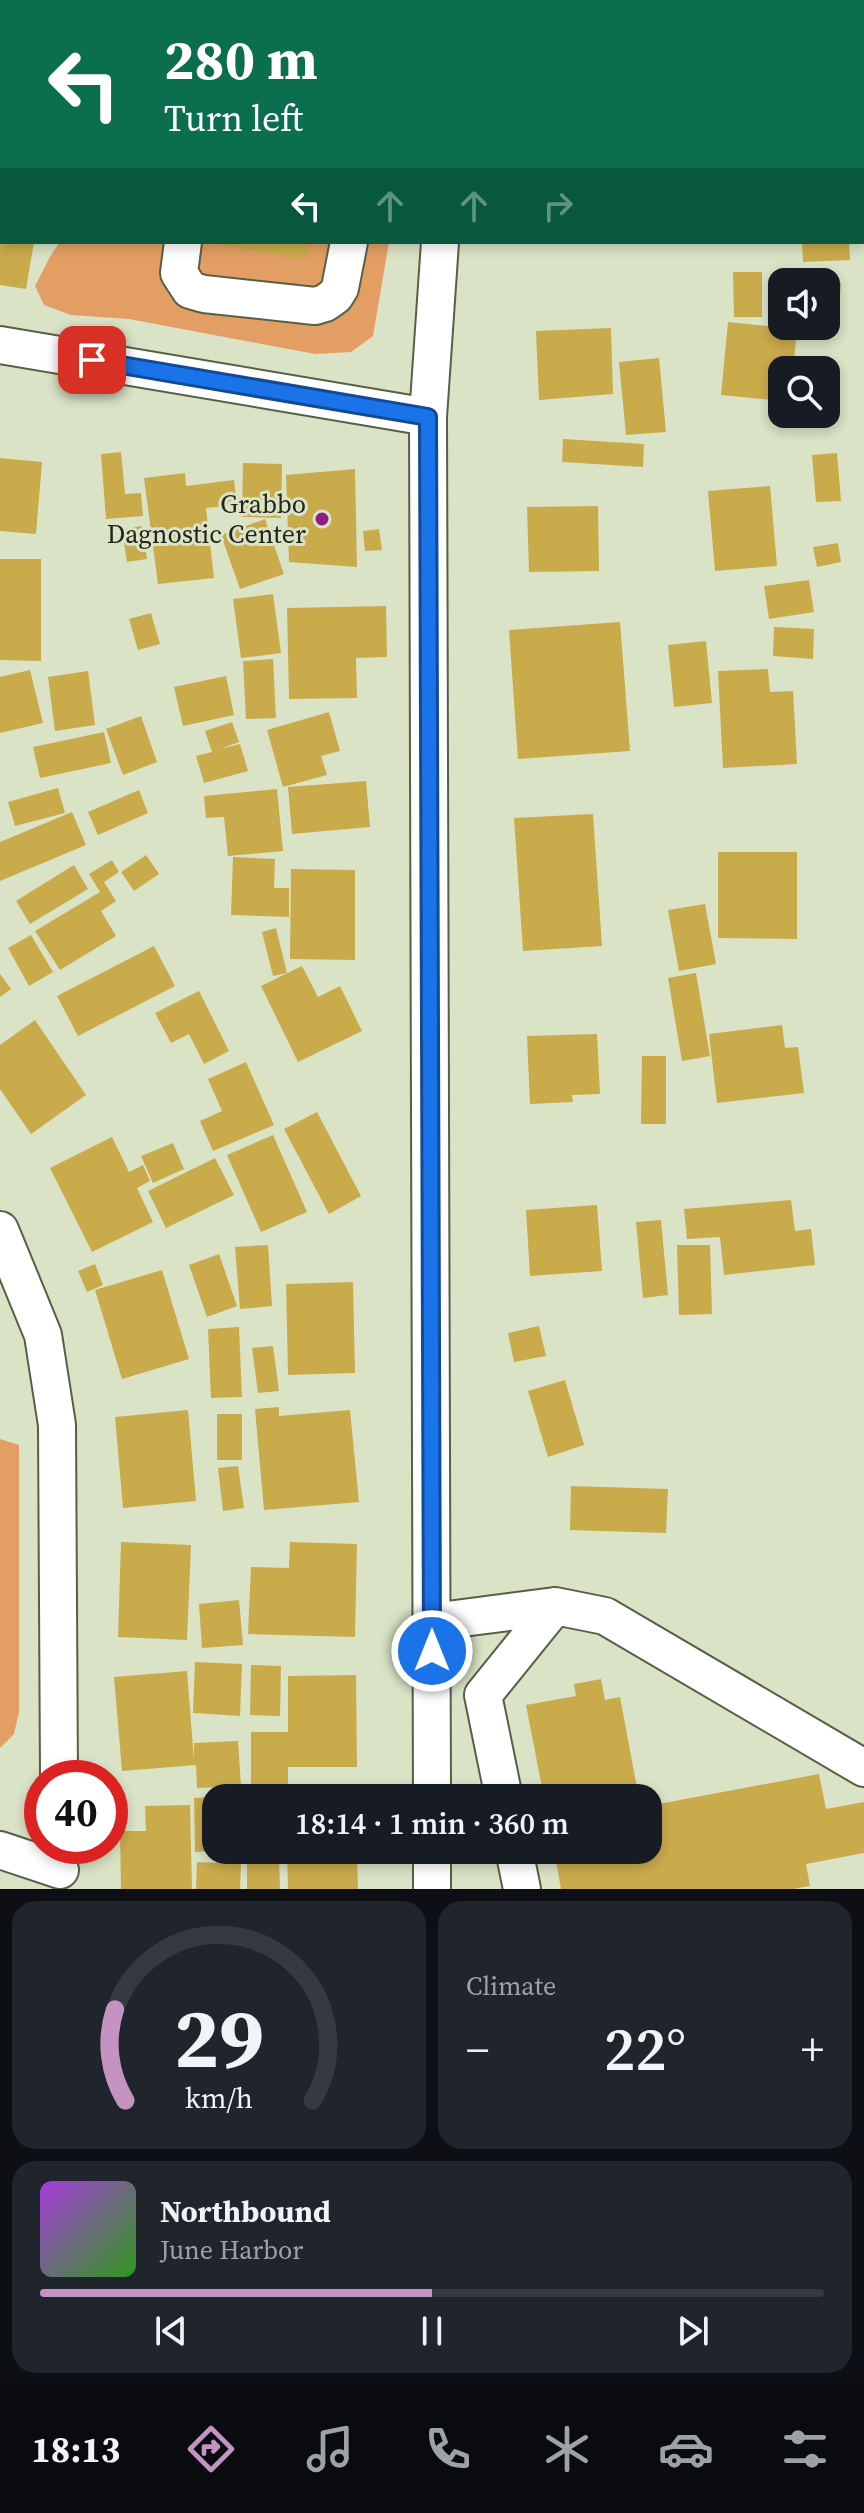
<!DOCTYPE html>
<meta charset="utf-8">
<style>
body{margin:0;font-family:"Source Serif 4",serif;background:#20242c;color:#f1f3f6;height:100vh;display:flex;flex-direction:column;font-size:30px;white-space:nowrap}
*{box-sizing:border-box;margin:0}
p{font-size:26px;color:#9ea1a6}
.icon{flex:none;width:44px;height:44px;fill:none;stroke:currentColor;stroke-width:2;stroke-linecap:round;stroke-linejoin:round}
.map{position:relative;height:1889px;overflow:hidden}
.panel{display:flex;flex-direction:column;gap:12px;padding:12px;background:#0d0f14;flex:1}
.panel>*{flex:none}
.hud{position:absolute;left:0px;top:0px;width:864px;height:244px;box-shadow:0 4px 12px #0003;background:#0b6e4f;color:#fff;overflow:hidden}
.buttons{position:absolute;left:768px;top:268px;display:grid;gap:16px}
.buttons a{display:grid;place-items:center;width:72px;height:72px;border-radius:16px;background:#171b24;box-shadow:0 4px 12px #0003;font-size:40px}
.speed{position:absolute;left:24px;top:1760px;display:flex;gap:16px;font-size:40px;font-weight:700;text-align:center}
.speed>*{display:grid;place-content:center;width:104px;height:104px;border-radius:50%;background:#171b24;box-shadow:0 4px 12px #0003;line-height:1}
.speed .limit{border:12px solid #d22;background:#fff;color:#111}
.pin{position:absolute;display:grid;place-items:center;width:68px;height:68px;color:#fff;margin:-34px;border-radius:16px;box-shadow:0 4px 12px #0006}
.me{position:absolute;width:88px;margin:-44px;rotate:0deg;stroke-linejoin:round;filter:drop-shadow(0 0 6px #0008)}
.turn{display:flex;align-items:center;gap:28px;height:168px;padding:0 32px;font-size:36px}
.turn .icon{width:104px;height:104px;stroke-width:2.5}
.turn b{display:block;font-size:56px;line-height:68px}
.lanes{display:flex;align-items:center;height:76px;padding:0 32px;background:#0003;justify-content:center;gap:40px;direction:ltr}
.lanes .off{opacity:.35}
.big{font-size:60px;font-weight:600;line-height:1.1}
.panel .tile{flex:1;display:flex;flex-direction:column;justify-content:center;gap:12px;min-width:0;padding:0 28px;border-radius:24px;background:#20242c}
.panel .dial{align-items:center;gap:0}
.dial svg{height:208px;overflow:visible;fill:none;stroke:#363941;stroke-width:7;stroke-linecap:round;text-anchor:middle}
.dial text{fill:#f1f3f6;stroke:none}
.song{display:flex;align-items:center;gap:24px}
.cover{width:96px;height:96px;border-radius:12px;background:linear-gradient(135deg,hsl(280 70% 55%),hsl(110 70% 35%))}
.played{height:8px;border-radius:4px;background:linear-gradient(90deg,#c493c1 50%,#363941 50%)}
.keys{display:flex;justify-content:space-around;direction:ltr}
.heat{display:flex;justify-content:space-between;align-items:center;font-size:44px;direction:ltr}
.panel .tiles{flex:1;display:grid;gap:12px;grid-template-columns:1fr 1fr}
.tile:last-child{grid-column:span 2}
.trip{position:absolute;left:202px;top:1784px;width:460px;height:80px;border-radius:24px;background:#171b24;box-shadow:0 4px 12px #0003;font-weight:600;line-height:80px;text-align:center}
.tab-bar{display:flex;height:128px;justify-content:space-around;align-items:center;background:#090b0e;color:#9ea1a6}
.tab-bar .icon{width:56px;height:56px}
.tab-bar .selected{color:#c493c1}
.tab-bar b{font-size:36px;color:#f1f3f6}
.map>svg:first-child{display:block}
.green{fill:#e39f63}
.building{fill:#caab4c}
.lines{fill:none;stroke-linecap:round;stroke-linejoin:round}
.minor-casing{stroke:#585f46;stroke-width:40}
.minor{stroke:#fff;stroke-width:36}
.route-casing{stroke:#114b97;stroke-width:20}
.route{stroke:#1a73e8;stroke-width:14}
.poi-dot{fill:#8c1e81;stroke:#dae3c6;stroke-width:3}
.labels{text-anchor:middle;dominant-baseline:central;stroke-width:6;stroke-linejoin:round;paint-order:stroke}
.poi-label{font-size:26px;fill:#22251a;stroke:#dae3c6;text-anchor:end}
</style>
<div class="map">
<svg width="864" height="1889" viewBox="0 0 864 1889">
<rect width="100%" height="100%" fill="#dae3c6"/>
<path class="green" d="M135,0H440L135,2Z
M60,242H389L373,336L351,352L315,354L129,319L71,315L44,305L35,286L51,255Z
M0,1439L19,1445V1712L14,1734L0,1748Z"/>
<path class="building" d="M0,242H34L26,289L0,285Z
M206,242H308L306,260Z
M802,242H849L850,260L803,262Z
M733,272H762V317H734Z
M826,282L841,283L839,309L826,308Z
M728,322L797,329L793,370H782V401L721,395Z
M611,328L613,394L539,400L536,331Z
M659,358L666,432L626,435L619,362Z
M563,439L644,444L643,467L562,462Z
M121,452L125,494L141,493L143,516L106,519L101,454Z
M837,453L841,501L816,502L812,455Z
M0,458L42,462L36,534L0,531Z
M243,463L282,464L281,518L242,517Z
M355,469L357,567L289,562L286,475Z
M185,473L186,486L234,480L237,505L206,508L214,578L158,584L144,478Z
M770,486L777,566L715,571L708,491Z
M598,506L599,571L529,572L527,507Z
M265,519L284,574L240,589L221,535Z
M142,526L147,559L127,562L122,529Z
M379,529L382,550L365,551L363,531Z
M838,543L841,562L817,567L813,547Z
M0,559H41V661L0,660Z
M809,580L814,612L769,619L764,586Z
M273,594L281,653L241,658L233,599Z
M386,606L387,657L356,658L357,698L289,699L287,608Z
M151,613L160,644L138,650L129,619Z
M620,622L630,751L518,759L509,630Z
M774,627L814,629L813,659L773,656Z
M706,641L712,703L674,707L668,645Z
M273,659L276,718L246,719L243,661Z
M768,669L770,692L793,691L797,764L723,768L718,671Z
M30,670L43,723L0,733V677Z
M88,671L95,725L55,731L48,677Z
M226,676L234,715L183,726L174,687Z
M329,712L340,751L321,756L327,775L283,787L267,730Z
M141,716L157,762L123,775L106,729Z
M232,722L239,742L220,749L240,744L248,771L204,783L196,756L212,752L205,731Z
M104,732L111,763L40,778L33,747Z
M366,781L370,827L292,834L288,787Z
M58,788L65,813L15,826L8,802Z
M277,789L283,851L228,856L224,817L206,818L204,796Z
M139,790L148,813L98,835L88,812Z
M72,812L86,845L0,881V842Z
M593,814L602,946L523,951L514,818Z
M718,852H797V939L718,938Z
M146,855L159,874L134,891L121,872Z
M233,857L275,859L274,888H289V917L231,915Z
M112,860L119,872L104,882L116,901L101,911L116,936L60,970L35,931L100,892L89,874Z
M74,865L88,889L30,924L16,901Z
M291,869L355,870V960L290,959Z
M705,904L716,964L679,971L668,910Z
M276,928L287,973L273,976L262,932Z
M31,935L53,972L29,986L8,948Z
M154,946L175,986L78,1036L57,996Z
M302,966L318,997L340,986L362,1031L298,1062L261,986Z
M696,973L710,1056L682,1061L668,978Z
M0,974L11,989L0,997Z
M199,991L229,1051L204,1064L189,1034L171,1043L155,1013Z
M35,1020L86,1095L31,1134L0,1089V1045Z
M782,1025L785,1048L798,1047L804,1093L717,1103L709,1034Z
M597,1034L600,1094L572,1095L573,1102L530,1104L527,1036Z
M642,1056H666V1124H641Z
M246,1062L274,1125L213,1151L200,1121L222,1111L208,1079Z
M317,1112L361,1196L329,1214L284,1129Z
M273,1135L307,1212L261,1232L227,1155Z
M112,1137L129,1172L143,1165L150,1181L137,1188L153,1222L92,1252L50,1168Z
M173,1143L184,1169L153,1183L141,1156Z
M215,1158L234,1195L166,1228L148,1191Z
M791,1200L795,1231L811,1229L815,1265L724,1275L720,1237L687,1239L684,1209Z
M597,1205L602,1271L530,1276L526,1210Z
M661,1220L668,1295L643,1298L636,1222Z
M268,1245L272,1306L240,1309L235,1247Z
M677,1245H710L712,1314L679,1315Z
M219,1254L237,1306L207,1317L189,1265Z
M95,1264L103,1285L87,1292L78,1271Z
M162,1270L189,1359L122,1379L95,1290Z
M353,1282L355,1373L288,1375L286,1284Z
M539,1326L546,1356L514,1362L508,1333Z
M239,1327L242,1397L211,1398L208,1329Z
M273,1346L279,1391L258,1393L252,1348Z
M565,1380L584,1445L548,1457L528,1391Z
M279,1407V1416L350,1410L359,1502L264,1510L255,1409Z
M188,1410L196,1501L123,1508L115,1417Z
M217,1414H242V1460H217Z
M238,1466L244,1508L223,1511L218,1468Z
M571,1486L668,1489L666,1533L570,1530Z
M121,1542L191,1545L187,1640L118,1637Z
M290,1542L357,1544L355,1637L248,1634L251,1567L289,1568Z
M239,1600L243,1645L202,1648L199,1604Z
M195,1662L242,1664L240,1716L193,1713Z
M251,1665L281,1666L280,1716L250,1715Z
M187,1671L194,1760V1743L238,1741L241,1786L197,1788L196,1765L122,1771L114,1677Z
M356,1675L357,1767H288V1788H251V1732H288V1676Z
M601,1679L605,1700L620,1697L639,1798H544L526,1705L576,1696L574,1684Z
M819,1774L826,1809L864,1802V1853L806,1864L810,1886L793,1889H561L554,1850H648V1806Z
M216,1797V1851L195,1852L194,1798Z
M190,1805L192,1889H121L120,1831H146L145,1806Z
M287,1850H357L358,1889H288Z
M247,1859H279L280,1889H247Z
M197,1862L241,1864L240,1889H196Z"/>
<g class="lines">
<defs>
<path id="minor" d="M213,2L214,0
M396,2V0
M488,2V0
M183,242L179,273L190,290L204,294L315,306L325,303L335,296L340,288L349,242
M0,345L428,417
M0,1230L43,1335L57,1425L59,1778
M432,1622L555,1606L605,1616L864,1768
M432,1798L428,417L440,242
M504,1798L483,1695L555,1606
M0,1850L60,1870
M432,1850V1889
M514,1850L522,1889"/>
</defs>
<use href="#minor" class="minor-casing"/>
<use href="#minor" class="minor"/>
</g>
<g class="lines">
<defs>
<path id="route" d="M92,360L428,417L432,1651"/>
</defs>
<use href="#route" class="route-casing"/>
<use href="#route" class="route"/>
</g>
<circle class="poi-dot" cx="322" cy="519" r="8"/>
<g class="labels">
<g class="poi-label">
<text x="306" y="504">Grabbo<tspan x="306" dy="30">Dagnostic Center</tspan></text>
</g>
</g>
</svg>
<div class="buttons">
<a><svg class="icon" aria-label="sound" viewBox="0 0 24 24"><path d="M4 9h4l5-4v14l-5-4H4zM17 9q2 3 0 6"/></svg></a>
<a><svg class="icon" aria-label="search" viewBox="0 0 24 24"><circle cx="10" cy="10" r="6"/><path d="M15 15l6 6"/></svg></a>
</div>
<div class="speed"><div class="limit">40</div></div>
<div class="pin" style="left:92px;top:360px;background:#d93025"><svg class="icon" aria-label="arrive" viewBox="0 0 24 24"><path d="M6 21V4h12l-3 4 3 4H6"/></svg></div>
<svg class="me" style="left:432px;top:1651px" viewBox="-20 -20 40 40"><circle r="17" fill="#1a73e8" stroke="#fff" stroke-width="3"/><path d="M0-11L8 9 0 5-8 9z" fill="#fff"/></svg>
<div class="trip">18:14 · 1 min · 360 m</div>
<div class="hud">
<div class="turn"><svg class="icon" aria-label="left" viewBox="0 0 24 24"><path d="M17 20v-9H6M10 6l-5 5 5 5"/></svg><div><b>280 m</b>Turn left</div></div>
<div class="lanes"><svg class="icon" aria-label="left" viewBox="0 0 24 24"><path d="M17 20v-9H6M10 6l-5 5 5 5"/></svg><svg class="icon off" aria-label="ahead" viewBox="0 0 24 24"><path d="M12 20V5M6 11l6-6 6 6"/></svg><svg class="icon off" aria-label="ahead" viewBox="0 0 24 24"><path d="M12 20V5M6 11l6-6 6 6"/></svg><svg class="icon off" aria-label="right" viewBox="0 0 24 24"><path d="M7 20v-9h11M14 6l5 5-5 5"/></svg></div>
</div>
</div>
<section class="panel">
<div class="tiles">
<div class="tile dial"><svg viewBox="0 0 100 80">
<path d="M14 69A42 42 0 1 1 86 69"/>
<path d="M14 69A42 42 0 0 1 10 34" stroke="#c493c1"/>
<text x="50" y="56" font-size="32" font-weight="700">29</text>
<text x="50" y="72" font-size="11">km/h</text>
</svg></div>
<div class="tile"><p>Climate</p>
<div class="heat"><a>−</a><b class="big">22°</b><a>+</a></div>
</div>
<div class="tile">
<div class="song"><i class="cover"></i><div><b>Northbound</b><p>June Harbor</p></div></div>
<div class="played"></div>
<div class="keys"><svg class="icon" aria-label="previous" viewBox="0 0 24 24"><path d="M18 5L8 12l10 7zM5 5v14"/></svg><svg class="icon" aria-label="pause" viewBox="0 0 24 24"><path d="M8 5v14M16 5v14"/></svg><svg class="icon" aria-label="next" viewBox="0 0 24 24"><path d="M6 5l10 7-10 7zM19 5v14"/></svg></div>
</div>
</div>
</section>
<nav class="tab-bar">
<b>18:13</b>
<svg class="icon selected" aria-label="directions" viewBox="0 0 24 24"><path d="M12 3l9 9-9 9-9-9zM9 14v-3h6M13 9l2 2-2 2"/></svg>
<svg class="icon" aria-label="music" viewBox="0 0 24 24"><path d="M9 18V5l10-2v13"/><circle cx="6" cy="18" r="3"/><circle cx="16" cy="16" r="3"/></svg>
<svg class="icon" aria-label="phone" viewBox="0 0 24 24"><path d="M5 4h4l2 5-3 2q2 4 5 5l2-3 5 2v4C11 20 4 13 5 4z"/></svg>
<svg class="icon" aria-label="climate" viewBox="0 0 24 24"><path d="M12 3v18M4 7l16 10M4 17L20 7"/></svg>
<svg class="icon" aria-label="car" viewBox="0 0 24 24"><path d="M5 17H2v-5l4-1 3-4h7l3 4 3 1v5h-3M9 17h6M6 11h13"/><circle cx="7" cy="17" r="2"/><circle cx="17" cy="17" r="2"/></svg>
<svg class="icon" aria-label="filters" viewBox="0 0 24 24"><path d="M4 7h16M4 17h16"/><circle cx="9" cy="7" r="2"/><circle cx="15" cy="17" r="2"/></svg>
</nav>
